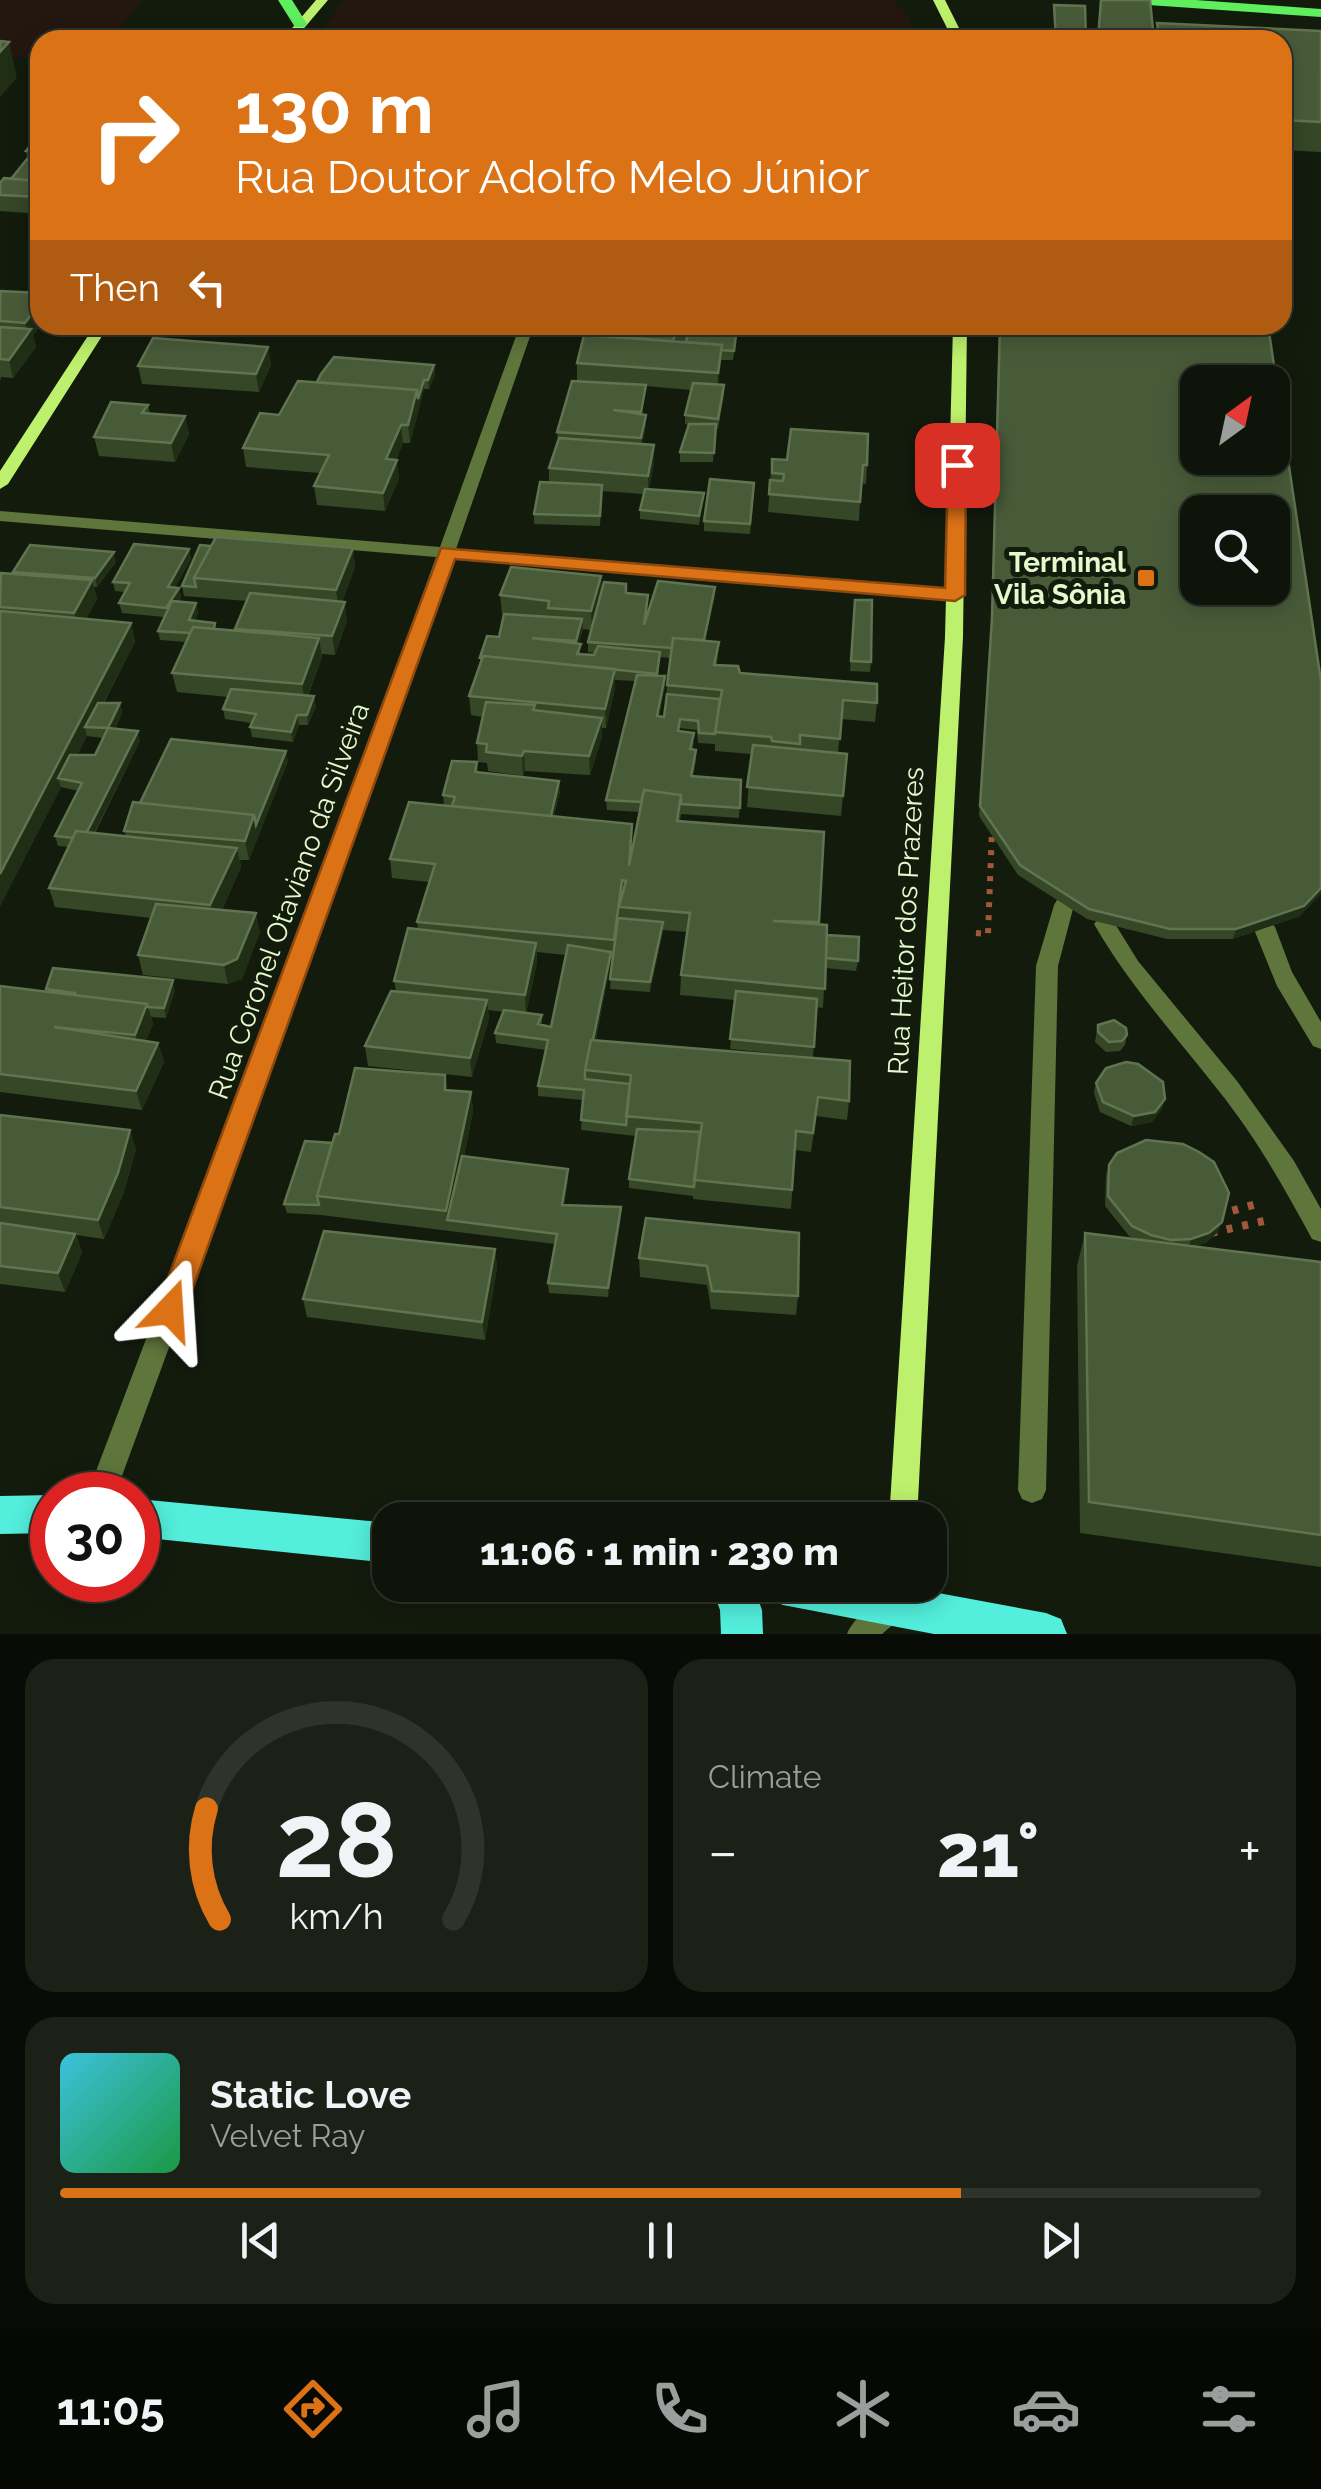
<!DOCTYPE html>
<meta charset="utf-8">
<style>
body{margin:0;font-family:Raleway,sans-serif;background:#1c2118;color:#f1f3f6;height:100vh;display:flex;flex-direction:column;font-size:38px;white-space:nowrap}
*{box-sizing:border-box;margin:0}
p{font-size:32px;color:#9b9e9c}
.icon{flex:none;width:55px;height:55px;fill:none;stroke:currentColor;stroke-width:2;stroke-linecap:round;stroke-linejoin:round}
.map{position:relative;height:1634px;overflow:hidden}
.sheet{display:flex;flex-direction:column;gap:25px;padding:25px;background:#080b06;flex:1}
.sheet>*{flex:none}
.top-card{position:absolute;left:30px;top:30px;width:1262px;height:305px;border-radius:30px;box-shadow:0 5px 25px #0003,0 0 0 2px #2e332b;background:#db7216;color:#fff;overflow:hidden}
.needle{width:65px;rotate:33deg}
.controls{position:absolute;left:1180px;top:365px;display:grid;gap:20px}
.controls a{display:grid;place-items:center;width:110px;height:110px;border-radius:20px;background:#0e140a;box-shadow:0 5px 25px #0003,0 0 0 2px #2e332b;font-size:50px}
.speed{position:absolute;left:30px;top:1472px;display:flex;gap:20px;font-size:50px;font-weight:700;text-align:center}
.speed>*{display:grid;place-content:center;width:130px;height:130px;border-radius:50%;background:#0e140a;box-shadow:0 5px 25px #0003,0 0 0 2px #2e332b;line-height:1}
.speed .limit{border:15px solid #d22;background:#fff;color:#111}
.pin{position:absolute;display:grid;place-items:center;width:85px;height:85px;color:#fff;margin:-42px;border-radius:20px;box-shadow:0 5px 15px #0006}
.me{position:absolute;width:110px;margin:-55px;rotate:20deg;stroke-linejoin:round;filter:drop-shadow(0 0 8px #0008)}
.turn{display:flex;align-items:center;gap:35px;height:210px;padding:0 40px;font-size:45px}
.turn .icon{width:130px;height:130px;stroke-width:2.5}
.turn b{display:block;font-size:70px;line-height:85px}
.then{display:flex;align-items:center;height:95px;padding:0 40px;background:#0003;gap:20px;font-size:38px}
.big{font-size:75px;font-weight:800;line-height:1.1}
.sheet .card{flex:1;display:flex;flex-direction:column;justify-content:center;gap:15px;min-width:0;padding:0 35px;border-radius:30px;background:#1c2118}
.sheet .dial{align-items:center;gap:0}
.dial svg{height:260px;overflow:visible;fill:none;stroke:#2e332b;stroke-width:7;stroke-linecap:round;text-anchor:middle}
.dial text{fill:#f1f3f6;stroke:none}
.song{display:flex;align-items:center;gap:30px}
.cover{width:120px;height:120px;border-radius:15px;background:linear-gradient(135deg,hsl(190 70% 55%),hsl(140 70% 35%))}
.played{height:10px;border-radius:5px;background:linear-gradient(90deg,#db7216 75%,#2e332b 75%)}
.keys{display:flex;justify-content:space-around;direction:ltr}
.heat{display:flex;justify-content:space-between;align-items:center;font-size:55px;direction:ltr}
.sheet .tiles{flex:1;display:grid;gap:25px;grid-template-columns:1fr 1fr}
.card:last-child{grid-column:span 2}
.trip{position:absolute;left:372px;top:1502px;width:575px;height:100px;border-radius:30px;background:#0e140a;box-shadow:0 5px 25px #0003,0 0 0 2px #2e332b;font-weight:800;line-height:100px;text-align:center}
.menu{display:flex;height:160px;justify-content:space-around;align-items:center;background:#060804;color:#9b9e9c}
.menu .icon{width:70px;height:70px}
.menu .on{color:#db7216}
.menu b{font-size:45px;color:#f1f3f6}
.map>svg:first-child{display:block}
.green{fill:#241710}
.lines{fill:none;stroke-linecap:round;stroke-linejoin:round}
.path-far1{stroke:#a15838;stroke-width:6;stroke-dasharray:5 8;stroke-linecap:butt}
.path{stroke:#a15838;stroke-width:8;stroke-dasharray:6 10;stroke-linecap:butt}
.lane{fill:#5e753c;fill-rule:evenodd}
.street{fill:#5e753c;fill-rule:evenodd}
.secondary{fill:#bdf06c;fill-rule:evenodd}
.primary{fill:#5fef5e;fill-rule:evenodd}
.highway{fill:#53eedc;fill-rule:evenodd}
.wall{fill:#354727;fill-rule:evenodd}
.shaded-wall{fill:#202e15}
.building{fill:#485b39;stroke:#607450;stroke-width:2.5;fill-rule:evenodd}
.route{fill:#db7216;stroke:#8e4a0e;stroke-width:2.5}
.poi-dot{fill:#db7216;stroke:#131b0d;stroke-width:4}
.labels{text-anchor:middle;dominant-baseline:central;stroke-width:10;stroke-linejoin:round;paint-order:stroke}
.poi-label{font-size:28px;font-weight:bold;fill:#e4facc;stroke:#131b0d;text-anchor:end}
.street-label{font-size:28px;fill:#e4facc;stroke:#131b0d}
</style>
<div class="map">
<svg width="1321" height="1634" viewBox="0 0 1321 1634">
<rect width="100%" height="100%" fill="#131b0d"/>
<path class="green" d="M0,0H142L109,40H40V58L0,56Z
M343,0H892L908,15L915,38L316,40Z"/>
<g class="lines">
<path class="path-far1" d="M976,933L988,934L992,829"/>
<path class="path" d="M1217,1215L1260,1203
M1211,1233L1268,1220"/>
<path class="lane" d="M1064,897L1071,900L1074,905L1058,966L1046,1490L1042,1499L1032,1503L1022,1499L1018,1490L1036,966L1054,905L1057,900Z
M1105,916L1112,919L1138,961L1237,1081L1294,1161L1321,1209V1242L1312,1239C1284,1187 1255,1136 1218,1090C1175,1035 1129,985 1094,924L1098,919Z
M1264,919L1271,922L1275,927L1292,972L1321,1022V1049L1313,1046L1277,986L1253,927L1257,922Z"/>
<path class="street" d="M520,325H534L456,549L955,590L964,595L955,600L453,559L351,850L115,1495H87L331,850L436,557L0,521V511L440,547Z
M893,1592L903,1596L907,1606L903,1616L882,1634H847C854,1617 876,1599 893,1592Z"/>
<path class="secondary" d="M316,0H328L294,40H282Z
M933,0H945L965,40H953Z
M95,325H109L8,484L0,489V471Z
M953,325H967L963,637L917,1520H889L945,637Z"/>
<path class="primary" d="M278,0H292L307,24L305,27H295Z
M1127,0H1196L1321,9V17L1134,4Z"/>
<path class="highway" d="M53,1495L52,1533L0,1534V1496Z
M138,1499L390,1523V1563L138,1537Z
M711,1585H753L762,1610L763,1634H721L720,1610Z
M762,1585H895L1046,1613L1061,1619L1067,1634H934L783,1605L768,1599Z"/>
</g>
<path class="wall" d="M1157,23L1321,31V152L1282,150V40H1154Z
M26,151L40,152V214L0,211V183L11,179L27,159Z
M40,231V250L36,249L33,240Z
M0,291L40,293L33,336L36,347L13,378L1,377L0,381Z
M241,325H296L294,329Z
M596,325H738L733,360H721L718,385H724V395L718,429L715,428L713,462H680V452L688,425L685,424V415L691,390L646,386L642,415H646V425L642,444L654,463L649,489L704,493L699,525L640,519V510L643,494L602,491L600,526L534,524V514L549,482V468L558,441L557,432L577,381V363L589,335L596,329Z
M802,325H887L886,332Z
M999,325H1268L1300,916L1233,939H1167L1087,919L1018,875L979,816L991,628Z
M268,347L271,365L259,392L142,384L138,366Z
M434,365L435,375L429,389H424L410,443H403L396,460L399,479L385,511L317,505L314,486L320,473L246,467L243,448L317,382Z
M148,405L150,413L185,416L189,434L175,462L99,456L94,437Z
M772,459L867,465L866,484L861,483L859,521L768,512Z
M754,493L750,534L704,531V521Z
M200,545L353,548L355,567L342,602L347,621L335,655L322,654V657L308,696L316,706L308,725H299L293,742L252,737L250,727L252,723L225,719L223,709L228,697L177,692L172,673L186,642L160,640L158,631L164,617L122,613L119,603L125,592L115,591L113,582L189,549L191,559L175,587L179,588L181,598L179,602L196,603L198,613L195,620L216,629L235,631L247,601L184,596L182,586Z
M116,562L97,587H94L97,599L86,619L131,623L135,642L104,703H120L122,713L115,729L140,741L95,833L126,836L124,831L140,803L288,761L249,860H240L241,867L222,910L260,932L242,979L228,984L143,975L138,955L151,918L55,907L49,888L69,847L58,846L55,836L78,791L61,787L0,906V575L14,574L13,572ZM87,736L103,738L95,755H77Z
M601,576L602,591L648,595L646,619L715,596L705,640L719,642L717,665L740,673L877,703L875,722L841,719L838,754H847L841,816L747,807L751,754L715,751V744L698,743L697,730L679,728V731L694,743L692,750H696V760L693,776L741,780L739,818L681,814L680,821L824,832L819,925L827,935L858,961L856,971L825,968L823,1008L816,1007L813,1057L730,1049L735,1000L680,995L681,975L687,932L663,930L650,992L610,989L612,959H611L596,1040L849,1101L847,1120L816,1116L811,1152L795,1150L791,1209L693,1199V1196L629,1188V1179L636,1136L581,1130L583,1100L538,1096V1086L546,1050L496,1043L495,1033L504,1012L488,1010L489,1019L472,1077L368,1066L365,1046L396,991L394,981L418,929L417,922L429,882L392,878L390,859L444,805L443,795L477,762L478,772L560,791L554,816L632,850L640,812L607,810L606,800L636,681L615,680V688L606,728H602V737L590,775L525,771L523,776L488,771L487,763L478,762L477,743L482,717L471,715L469,696L480,663V657L499,637L504,615L502,614L500,595ZM583,629L591,630L588,642V652L595,653L594,655L581,654L578,644ZM660,657L670,658L664,717L659,716L665,686L658,676ZM537,952L566,955L551,1027L542,1025V1015L526,1013L537,963Z
M855,600L871,662L870,672L850,671Z
M0,986L47,992L46,989L175,990L166,1018L151,1017L153,1024L146,1041L158,1043L164,1062L142,1110L0,1092Z
M1098,1025L1127,1035L1125,1045L1120,1051L1106,1052L1095,1042Z
M445,1075L447,1090L471,1092L473,1111L464,1156L568,1169V1179L564,1205L621,1217L608,1297L549,1293L548,1283L555,1244L321,1215L287,1213L284,1204L339,1134Z
M1096,1083L1162,1109L1152,1122L1131,1126L1100,1112L1094,1093Z
M0,1115L136,1149L124,1192L104,1239L76,1235L82,1253L65,1292L0,1284Z
M1109,1165L1218,1232L1206,1243L1195,1246L1321,1262V1567L1080,1533L1077,1266L1085,1233L1136,1239L1129,1236L1105,1206L1106,1175Z
M646,1218L798,1296L796,1315L711,1309L707,1285L640,1277L639,1258Z
M495,1249L497,1268L485,1340L307,1317L303,1299Z"/>
<path class="shaded-wall" d="M9,42L17,78L0,97V52Z
M40,303L41,325L33,336L36,347L13,378L9,360L28,334L25,323Z
M722,345L721,363L717,392L718,373Z
M268,347L271,365L259,392L256,374Z
M434,365L435,375L429,389L428,380Z
M424,380V389L410,443L408,425L417,390Z
M646,415V425L641,448V438Z
M185,416L189,434L175,462L171,443Z
M401,425L403,443L388,478L386,459Z
M654,445V463L648,495V476Z
M397,460L399,479L385,511L383,493Z
M353,548L355,567L339,609L336,590Z
M189,549L191,559L170,597L168,587Z
M114,552L116,562L97,587L95,578Z
M601,576L602,595L592,630L591,611Z
M92,580L97,599L79,632L74,613Z
M715,587V596L701,659L702,650Z
M179,588L181,598L168,618L166,608Z
M345,602L347,621L335,655L332,636Z
M196,603L198,613L191,629L189,620Z
M582,619L583,629L576,651V641Z
M131,623L135,642L91,727H85L87,736L65,779L58,778L61,787L0,906V874Z
M319,638L322,657L305,703L302,684Z
M615,669V688L606,728L605,709Z
M665,676V686L657,726V716Z
M314,696L316,706L308,725L307,715Z
M120,703L122,713L111,738L108,728Z
M297,715L299,725L293,742L291,732Z
M602,718V737L590,775L589,756Z
M138,731L140,741L86,849L84,839Z
M286,751L288,761L249,860L245,841L254,815Z
M524,751L525,771L523,776L522,756Z
M559,781L560,791L549,835V825Z
M237,848L241,867L215,925L210,905Z
M1321,888V894L1300,916L1233,939L1236,929Z
M256,913L260,932L242,979L228,984L224,965Z
M663,922V932L650,992V982Z
M536,943L537,963L526,1014L525,995Z
M611,952V962L590,1071L587,1070Z
M173,980L175,990L166,1018L164,1008Z
M487,1000L489,1019L472,1077L470,1058Z
M147,1004L153,1024L141,1055L135,1035Z
M158,1043L164,1062L142,1110L136,1091Z
M471,1092L473,1111L450,1221L447,1220L448,1230L446,1211Z
M1165,1099L1162,1109L1152,1122L1131,1126L1134,1116Z
M130,1130L136,1149L124,1192L104,1239L98,1220Z
M568,1169V1179L562,1214V1205Z
M621,1207V1217L608,1297V1288Z
M1222,1222L1218,1232L1206,1243L1188,1249L1191,1239Z
M75,1234L82,1253L65,1292L58,1273Z
M495,1249L497,1268L485,1340L482,1322Z"/>
<path class="building" d="M1101,0H1150L1154,40L1098,39Z
M1054,5L1085,6L1086,39L1056,40Z
M1157,23L1321,31V122L1282,120V40H1160Z
M0,41L9,42L0,52Z
M40,134V152L26,151Z
M27,159L40,160V181L11,179Z
M4,178L40,181V197L0,195V183Z
M40,231V241L33,240Z
M0,291L40,293V303L25,323L0,321Z
M1000,325H1268L1321,681V888L1304,906L1236,929H1170L1089,909L1020,865L980,806L992,618ZM1198,382H1272V458H1198ZM1198,512H1272V588H1198Z
M0,327L31,329L9,360L0,359Z
M592,329L675,335L673,341L589,335Z
M688,334L736,335L734,351L721,350L722,345L686,342Z
M584,335L722,345L718,373L577,363Z
M153,338L268,347L256,374L138,366Z
M334,357L434,365L428,380H424L418,399L417,390L317,382L321,374Z
M298,381L417,390L408,425H401L386,459L397,460L383,493L314,486L329,455L243,448L260,413L279,415Z
M572,381L646,385L641,412L613,410L646,415L641,438L557,432Z
M693,383L724,385L718,419L685,415Z
M111,402L148,405L142,413L185,416L171,443L94,437Z
M689,424H716L714,453L680,452Z
M791,429L868,434L867,465H863L860,502L769,494L770,480L783,481L784,474L772,473V459L787,460Z
M559,438L654,445L648,476L549,468Z
M710,479L754,483L750,524L704,521Z
M540,482L602,485L600,516L534,514Z
M645,489L704,493L699,516L640,510Z
M216,537L353,548L336,590L194,578Z
M134,544L189,549L168,587L179,588L166,608L119,603L130,583L113,582Z
M30,545L114,552L95,578L13,572Z
M200,545L211,546L194,578L196,587L182,586Z
M511,567L601,576L591,611L548,608L549,601L500,595Z
M1,573L92,580L74,613L0,607Z
M658,581L715,587L704,640L673,638L672,648L588,642L604,582L626,584V593L648,595L644,625Z
M250,593L345,602L332,636L235,629Z
M855,600H872L871,662L851,661Z
M172,601L196,603L189,620L215,623L214,629L193,627L190,633L158,631Z
M0,611L131,623L0,874Z
M504,614L582,619L576,641L532,638L581,644L577,654L594,655L598,646L660,652L657,674L483,656L480,657L487,636L499,637Z
M193,627L319,638L302,684L172,673Z
M673,638L719,642L714,665L738,666L740,673L877,684V703L843,700L840,739L800,735V744L772,741L771,737L715,732L722,690L667,685Z
M483,656L615,669L605,709L469,696Z
M637,675L665,676L657,716L664,717L667,694L720,699L715,734L699,733L698,721L680,719L678,731L694,733L690,749L696,750L691,776L741,780L740,808L681,804V795L644,790L641,802L606,800Z
M231,689L314,696L307,715H297L291,732L250,727L256,714L223,709Z
M486,702L535,705L533,710L602,718L589,756L524,751L522,756L486,752L487,744L477,743Z
M98,703H120L108,728L85,727Z
M108,728L138,731L87,832L76,831L73,838L55,836L82,783L58,778L70,755H95Z
M171,739L286,751L256,825L254,815L140,803Z
M753,745L847,754L843,796L747,787Z
M452,761L477,762L475,772L559,781L551,816L452,806L455,797L443,795Z
M644,790L681,795L677,821L824,832L819,922L773,921L827,925L825,989L681,975L690,913L619,907L626,881L622,880L614,940L417,922L435,864L390,859L409,802L632,824L629,866Z
M133,802L254,815L245,841L124,831Z
M76,831L237,848L210,905L49,888Z
M156,904L256,913L237,959L224,965L138,955Z
M618,918L663,922L650,982L610,979Z
M408,928L536,943L525,995L394,981Z
M827,935L859,937L858,961L826,958Z
M568,945L611,952L593,1040H591L585,1070V1079L630,1084L626,1125L581,1120L584,1090L538,1086L548,1040L495,1033L504,1010L542,1015L538,1024L551,1027Z
M53,968L173,980L164,1008L148,1007L147,1004L74,995L75,993L46,989Z
M0,986L147,1004L135,1035L54,1027L158,1043L136,1091L0,1074Z
M391,991L487,1000L470,1058L365,1046Z
M736,991L817,999L814,1047L730,1039Z
M1114,1020L1126,1028L1127,1035L1122,1041L1109,1042L1098,1032V1025Z
M591,1040L850,1061L849,1101L818,1097L813,1133L796,1131L792,1190L694,1180L702,1123L626,1116L631,1075L585,1070Z
M1126,1062L1138,1064L1163,1082L1165,1099L1155,1112L1134,1116L1103,1102L1096,1083L1106,1068Z
M355,1068L445,1075V1090L471,1092L446,1211L317,1196L335,1134H339Z
M0,1115L130,1130L118,1173L98,1220L0,1207Z
M637,1129L700,1132L694,1187L629,1179Z
M1146,1140L1183,1144L1199,1152L1214,1162L1229,1193L1222,1222L1209,1233L1191,1239L1171,1240L1151,1235L1132,1226L1108,1196L1109,1165L1117,1153Z
M305,1141L332,1143L317,1196L319,1205L284,1204Z
M462,1156L568,1169L562,1205L621,1207L608,1288L548,1283L557,1234L447,1220Z
M646,1218L799,1233L798,1296L712,1291L707,1266L639,1258Z
M0,1223L75,1234L58,1273L0,1266Z
M324,1231L495,1249L482,1322L303,1299Z
M1085,1233L1321,1262V1535L1089,1502Z"/>
<path class="route" d="M957,459L966,465L965,595L955,601L455,559L185,1310L180,1318L170,1322L160,1318L156,1310L441,548L945,588L948,465Z"/>
<rect class="poi-dot" x="1136" y="568" width="20" height="20" rx="5"/>
<g class="labels">
<g class="poi-label">
<text x="1126" y="562">Terminal<tspan x="1126" dy="32">Vila Sônia</tspan></text>
</g>
<g class="street-label">
<text transform="translate(289 901) rotate(-70)">Rua Coronel Otaviano da Silveira</text>
<text transform="translate(906 921) rotate(-87)">Rua Heitor dos Prazeres</text>
</g>
</g>
</svg>
<div class="controls">
<a><svg class="needle" viewBox="-14 -14 28 28"><path d="M0-13l5 13h-10z" fill="#e53935"/><path d="M0 13l5-13h-10z" fill="#9b9e9c"/></svg></a>
<a><svg class="icon" aria-label="search" viewBox="0 0 24 24"><circle cx="10" cy="10" r="6"/><path d="M15 15l6 6"/></svg></a>
</div>
<div class="speed"><div class="limit">30</div></div>
<div class="pin" style="left:957px;top:465px;background:#d93025"><svg class="icon" aria-label="arrive" viewBox="0 0 24 24"><path d="M6 21V4h12l-3 4 3 4H6"/></svg></div>
<svg class="me" style="left:170px;top:1310px" viewBox="-20 -20 40 40"><path d="M0-17L14 15 0 8-14 15z" fill="#db7216" stroke="#fff" stroke-width="4"/></svg>
<div class="trip">11:06 · 1 min · 230 m</div>
<div class="top-card">
<div class="turn"><svg class="icon" aria-label="right" viewBox="0 0 24 24"><path d="M7 20v-9h11M14 6l5 5-5 5"/></svg><div><b>130 m</b>Rua Doutor Adolfo Melo Júnior</div></div>
<div class="then">Then<svg class="icon" aria-label="left" viewBox="0 0 24 24"><path d="M17 20v-9H6M10 6l-5 5 5 5"/></svg></div>
</div>
</div>
<section class="sheet">
<div class="tiles">
<div class="card dial"><svg viewBox="0 0 100 80">
<path d="M14 69A42 42 0 1 1 86 69"/>
<path d="M14 69A42 42 0 0 1 10 35" stroke="#db7216"/>
<text x="50" y="56" font-size="32" font-weight="700">28</text>
<text x="50" y="72" font-size="11">km/h</text>
</svg></div>
<div class="card"><p>Climate</p>
<div class="heat"><a>−</a><b class="big">21°</b><a>+</a></div>
</div>
<div class="card">
<div class="song"><i class="cover"></i><div><b>Static Love</b><p>Velvet Ray</p></div></div>
<div class="played"></div>
<div class="keys"><svg class="icon" aria-label="previous" viewBox="0 0 24 24"><path d="M18 5L8 12l10 7zM5 5v14"/></svg><svg class="icon" aria-label="pause" viewBox="0 0 24 24"><path d="M8 5v14M16 5v14"/></svg><svg class="icon" aria-label="next" viewBox="0 0 24 24"><path d="M6 5l10 7-10 7zM19 5v14"/></svg></div>
</div>
</div>
</section>
<nav class="menu">
<b>11:05</b>
<svg class="icon on" aria-label="directions" viewBox="0 0 24 24"><path d="M12 3l9 9-9 9-9-9zM9 14v-3h6M13 9l2 2-2 2"/></svg>
<svg class="icon" aria-label="music" viewBox="0 0 24 24"><path d="M9 18V5l10-2v13"/><circle cx="6" cy="18" r="3"/><circle cx="16" cy="16" r="3"/></svg>
<svg class="icon" aria-label="phone" viewBox="0 0 24 24"><path d="M5 4h4l2 5-3 2q2 4 5 5l2-3 5 2v4C11 20 4 13 5 4z"/></svg>
<svg class="icon" aria-label="climate" viewBox="0 0 24 24"><path d="M12 3v18M4 7l16 10M4 17L20 7"/></svg>
<svg class="icon" aria-label="car" viewBox="0 0 24 24"><path d="M5 17H2v-5l4-1 3-4h7l3 4 3 1v5h-3M9 17h6M6 11h13"/><circle cx="7" cy="17" r="2"/><circle cx="17" cy="17" r="2"/></svg>
<svg class="icon" aria-label="filters" viewBox="0 0 24 24"><path d="M4 7h16M4 17h16"/><circle cx="9" cy="7" r="2"/><circle cx="15" cy="17" r="2"/></svg>
</nav>
